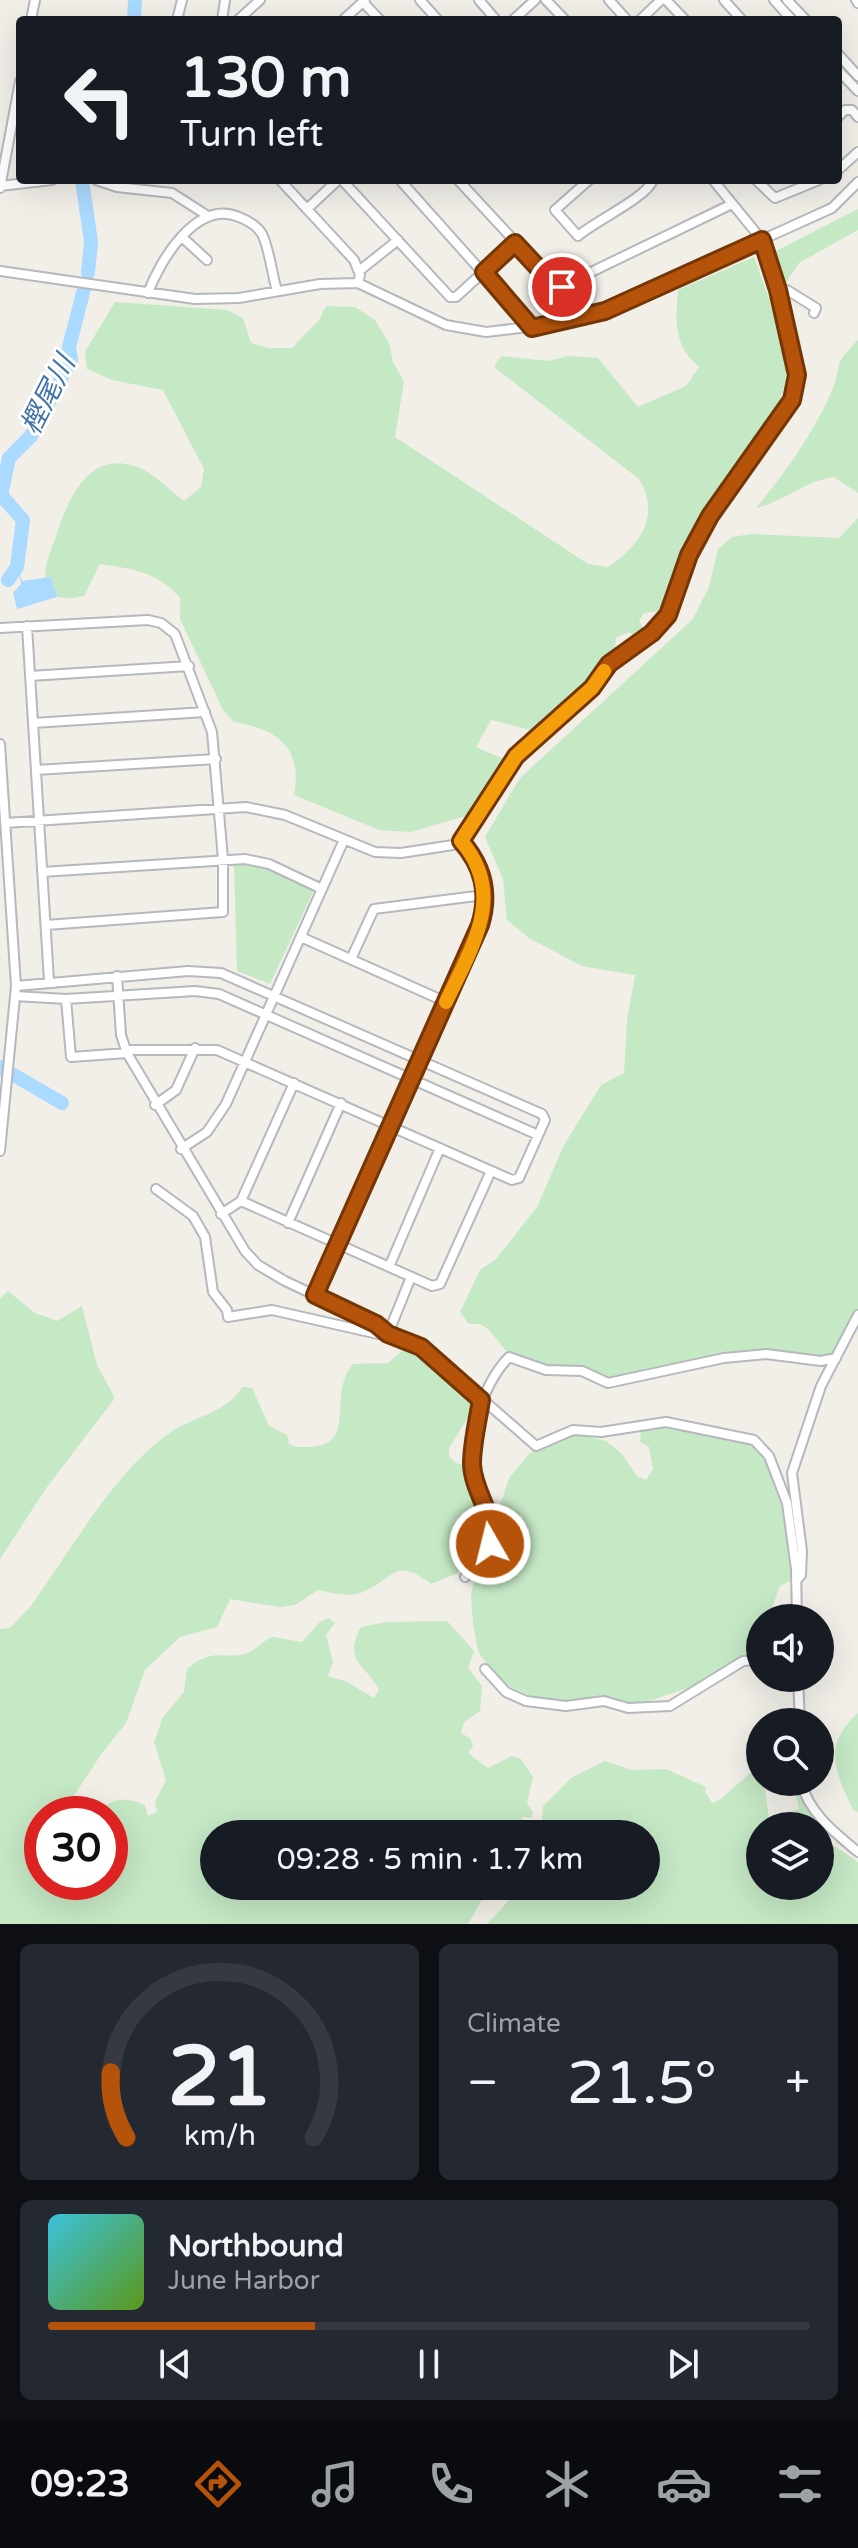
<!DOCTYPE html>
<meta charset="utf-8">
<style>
body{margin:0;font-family:"Varela Round","Noto Sans JP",sans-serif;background:#242831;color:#f1f3f6;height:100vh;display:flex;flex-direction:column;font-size:30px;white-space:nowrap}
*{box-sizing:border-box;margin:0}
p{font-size:26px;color:#9ea1a6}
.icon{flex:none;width:44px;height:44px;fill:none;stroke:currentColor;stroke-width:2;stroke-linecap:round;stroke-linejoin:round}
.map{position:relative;height:1924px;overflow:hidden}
.sheet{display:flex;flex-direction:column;gap:20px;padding:20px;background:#0d0f14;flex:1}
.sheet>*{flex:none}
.hud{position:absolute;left:16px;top:16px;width:826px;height:168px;border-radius:8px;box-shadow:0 8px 32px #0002;background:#171b24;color:#f1f3f6;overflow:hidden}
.fabs{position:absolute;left:746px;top:1604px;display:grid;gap:16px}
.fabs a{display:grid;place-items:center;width:88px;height:88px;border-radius:50%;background:#171b24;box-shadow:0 8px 32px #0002;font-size:40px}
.speed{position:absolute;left:24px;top:1796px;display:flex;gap:16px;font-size:40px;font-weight:700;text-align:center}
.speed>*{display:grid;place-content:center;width:104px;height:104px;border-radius:50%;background:#171b24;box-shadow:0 8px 32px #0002;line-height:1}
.speed .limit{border:12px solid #d22;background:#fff;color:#111}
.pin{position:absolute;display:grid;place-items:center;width:68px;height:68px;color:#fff;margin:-34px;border:4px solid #fff;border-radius:50%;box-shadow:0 2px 8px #0007}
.me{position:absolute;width:88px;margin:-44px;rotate:352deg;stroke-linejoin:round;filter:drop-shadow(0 0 6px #0008)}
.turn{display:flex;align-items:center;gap:28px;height:168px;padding:0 32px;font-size:36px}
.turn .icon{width:104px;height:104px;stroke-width:2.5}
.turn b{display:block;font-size:56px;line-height:68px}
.big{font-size:60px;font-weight:600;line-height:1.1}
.sheet .tile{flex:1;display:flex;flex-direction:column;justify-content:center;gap:12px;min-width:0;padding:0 28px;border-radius:12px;background:#242831}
.sheet .dial{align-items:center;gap:0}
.dial svg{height:208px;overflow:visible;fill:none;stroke:#363941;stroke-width:7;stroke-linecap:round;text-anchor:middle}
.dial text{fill:#f1f3f6;stroke:none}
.song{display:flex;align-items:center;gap:24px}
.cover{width:96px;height:96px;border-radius:12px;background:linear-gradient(135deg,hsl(190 70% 55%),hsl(90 70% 35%))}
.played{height:8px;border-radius:4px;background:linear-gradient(90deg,#b45309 35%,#363941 35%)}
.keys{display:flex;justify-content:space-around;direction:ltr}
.heat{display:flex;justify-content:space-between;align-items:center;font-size:44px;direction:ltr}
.sheet .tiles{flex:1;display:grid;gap:20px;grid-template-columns:1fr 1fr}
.tile:last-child{grid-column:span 2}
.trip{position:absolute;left:200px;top:1820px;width:460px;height:80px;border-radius:40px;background:#171b24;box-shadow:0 8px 32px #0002;font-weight:600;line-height:80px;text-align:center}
.tab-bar{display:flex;height:128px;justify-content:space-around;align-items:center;background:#090b0e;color:#9ea1a6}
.tab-bar .icon{width:56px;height:56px}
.tab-bar .on{color:#b45309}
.tab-bar b{font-size:36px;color:#f1f3f6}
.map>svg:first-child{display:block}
.green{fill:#c5e8c5}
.water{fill:#aadaff}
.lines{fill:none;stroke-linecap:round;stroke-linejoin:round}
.river{stroke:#aadaff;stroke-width:14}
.minor-casing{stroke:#b5b8bc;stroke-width:12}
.minor{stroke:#fff;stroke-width:8}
.route-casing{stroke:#753606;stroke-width:20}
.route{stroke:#b45309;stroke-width:14}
.slow{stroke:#f59e0b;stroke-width:14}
.labels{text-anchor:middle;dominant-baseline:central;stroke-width:6;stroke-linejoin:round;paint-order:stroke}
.water-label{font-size:28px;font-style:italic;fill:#4174aa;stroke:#fff}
</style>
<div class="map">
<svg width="858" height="1924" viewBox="0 0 858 1924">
<rect width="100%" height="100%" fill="#f1efe8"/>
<path class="green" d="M858,209V230L799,263L785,284L776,251Z
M754,257C764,284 788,349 786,375C781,427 725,472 700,515C682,545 669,578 660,611L644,613L639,621L643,628L635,637L629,632L616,638L615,651L588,684L530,730L491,720L476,747L504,759L474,814L410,832L379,830L294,795C303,747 277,729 234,722L223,710L180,619V598C159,572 132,569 100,564L84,596C71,599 53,601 47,586C41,569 52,549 57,533C70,494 91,448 140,468C155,474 170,491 184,501L201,487L204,469L163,390L112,380L87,369L85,352L115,302L227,310L243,318L251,343L268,348H292L319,320L326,306L355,307L375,320L389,343L393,362L404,381L395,437L588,564L608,567C641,544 661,516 639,479L494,367L501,356L548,361L568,356L598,358L638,407L686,386L699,367C674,346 675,322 678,290Z
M858,340V493L834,477C805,481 785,501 756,508C785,473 812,435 831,393C844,364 830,367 858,340Z
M858,518V1309L836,1354L821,1359L725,1355L646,1369L610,1380L582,1367H545L508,1353L488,1329L480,1324H469L460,1312L480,1270L496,1259L537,1207L564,1145L601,1085L624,1073L627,1020L635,975L582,966L529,938L507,920L503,879L485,837L520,778L693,619L709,587L718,549L732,537L752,534L839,538Z
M234,863L269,867L315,888L270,984L237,971Z
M8,1291L35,1313L57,1321L82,1306L97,1365L115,1398L47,1487L0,1559V1299Z
M412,1348L478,1401L449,1448V1456L456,1463L471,1467L490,1541L465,1570L431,1584C395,1556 395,1578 363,1592C348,1598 333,1593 318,1590L295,1605L280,1607L230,1599L217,1627L180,1637L145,1670L126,1723L102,1753L62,1814H42V1882H110V1814H96C112,1798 124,1796 145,1805L148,1816L157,1812L155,1802L166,1780L154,1742L163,1717L184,1692L187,1669C214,1645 227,1662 250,1652C258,1648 263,1640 273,1637L302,1642L320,1622L329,1618L335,1623L326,1635L333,1662L328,1676L345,1681L374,1698L379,1690C366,1664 342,1661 361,1627L387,1622L447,1621L474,1651L468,1668L482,1686L480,1711L464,1722L461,1733L470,1738L473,1746L468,1753L488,1768L512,1756L521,1759L533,1777L527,1803L533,1813L531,1818L522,1817L519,1834H214V1886H490L468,1924H0V1629L10,1628L30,1607C71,1551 114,1471 171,1432C193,1417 228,1412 242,1387L252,1388L269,1426L287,1435L289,1444C297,1448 299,1447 307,1447C360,1447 326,1395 353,1364L388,1363L403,1350Z
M665,1425C685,1427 746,1439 760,1451C782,1470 796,1553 792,1580L780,1586L768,1618H760V1640L755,1652L739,1658L689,1692L685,1689L643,1703L626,1705L603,1697L572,1704L535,1698L498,1681L478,1651L473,1625L471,1594L478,1564L493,1546L498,1512L509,1478L530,1453L574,1433L606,1441L621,1453L637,1476L646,1480L653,1469L649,1447L640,1442L641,1429Z
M858,1713V1812L853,1810C835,1771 822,1745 858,1713Z
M605,1761L631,1770L666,1769L706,1787L705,1792L712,1803L721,1799L760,1764V1782H764L769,1818L799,1809L796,1796L803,1782L811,1801L812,1826H760V1886H820V1836L858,1862V1924H487L513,1896L527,1892L539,1897L543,1886H646V1834H554L553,1823L542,1820L543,1806L571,1778Z"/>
<path class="water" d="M19,569L22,581L51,577L57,597L17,609L13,593L21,584Z"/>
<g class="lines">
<path class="river" d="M134,20L135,0
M82,180L91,242L88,273
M8,580L17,567L23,520L1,495L9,458L31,436L71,360L69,347L84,289
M0,1067L62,1103"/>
<defs>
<path id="minor" d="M420,0L438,20
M479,0L496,20
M546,0L565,20
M609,0L627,20
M666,0L685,20
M724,0L742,20
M774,0L792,20
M787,0L806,20
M856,0L858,3
M363,2L380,20
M31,20L35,0
M177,20L182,0
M222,20L225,0
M238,20L260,0
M343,20L365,0
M513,20L535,0
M640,20L661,0
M838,54L858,76
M838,70L858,91
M838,117L845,110H852L858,117
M838,170L858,152
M96,180L117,187L172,193L208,216
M280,180L354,260L360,275L358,283
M342,180L450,297H456L515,243
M400,180L532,328
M458,180L558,288L732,204
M589,180L555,210L578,236C595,221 646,198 653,180
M756,180L775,198L819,180
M0,186L52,180
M0,188L20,81
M307,209L338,180
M183,238L207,260
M0,271L195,299L239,298L320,284L358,283L446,325L486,332L562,323L605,311L832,208L858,182
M359,271L398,240
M778,290H787L816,308L814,313
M148,293C160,260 197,199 239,217C249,221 259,227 263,236C270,253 272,274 277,291
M27,626L49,981
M0,628L148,620L161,623L175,634L212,732L223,859V912L46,925
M30,676L189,666
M33,723L205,712
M0,744L16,986L0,1151
M36,770L216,759
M5,823L246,807L285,815L375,852L401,853L453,845L461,841L516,756L592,688L609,664L652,633L668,615L689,555L710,516L792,400L797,375L778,290L762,240L713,180
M42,872L245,859L269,864L322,889
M301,937L446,1002
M351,959L374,909L484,895
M117,976L121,1035L127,1053L245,1251L258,1265L285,1281L376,1324L387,1333
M16,986L188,971L221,973L542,1114L545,1120L519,1178L512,1180L217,1050H130L127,1053L71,1057L66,999
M15,996L66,999L195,991L219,994L538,1135
M155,1105L176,1090L195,1048
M181,1149L207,1132L226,1104L343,842
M156,1189L193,1216L205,1237L213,1292L227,1310L228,1317L272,1310L409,1341L426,1350L536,1446L573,1430L601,1432L666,1422L754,1440L769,1456L787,1503L796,1569L797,1618
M241,1201L432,1286L440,1284L491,1171
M221,1214L241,1201L294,1083
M288,1223L341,1103
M389,1267L440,1148
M315,1295L480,925C490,893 483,866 461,841
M388,1334L411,1277
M465,1577C474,1564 494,1547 493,1530C491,1512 478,1496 474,1478C466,1439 482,1385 509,1357L546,1370L582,1371L608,1383L724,1358L766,1354L821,1361L836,1358
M796,1581L801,1575L802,1551L792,1473L821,1386L858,1315
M485,1669L506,1692L526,1701L566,1706L604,1701L628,1708L670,1706L743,1661L760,1660
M798,1678L800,1722
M801,1782C809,1813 834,1832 858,1852"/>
</defs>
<use href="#minor" class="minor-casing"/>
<use href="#minor" class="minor"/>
</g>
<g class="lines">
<defs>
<path id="route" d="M490,1544C497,1516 473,1493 472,1464C472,1443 478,1420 481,1400L421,1347L388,1334L376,1324L315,1295L480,925C490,893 483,866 461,841L516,756L592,688L609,664L652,633L668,615L689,555L710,516L792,400L797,375L778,290L762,240L605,311L532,328L484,272L515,243L555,286L562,287"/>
</defs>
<use href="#route" class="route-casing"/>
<use href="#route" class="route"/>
<path class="slow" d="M446,1002C472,947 507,894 461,841L516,756L592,688L604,671"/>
</g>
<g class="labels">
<g class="water-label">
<text transform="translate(48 395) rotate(-63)">樫尾川</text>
</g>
</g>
</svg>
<div class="fabs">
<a><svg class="icon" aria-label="sound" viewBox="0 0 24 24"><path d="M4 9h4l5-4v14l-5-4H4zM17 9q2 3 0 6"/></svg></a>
<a><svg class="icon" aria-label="search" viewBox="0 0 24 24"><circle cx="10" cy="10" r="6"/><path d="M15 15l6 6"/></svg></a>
<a><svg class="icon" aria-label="layers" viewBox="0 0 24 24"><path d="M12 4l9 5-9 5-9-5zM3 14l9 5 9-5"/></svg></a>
</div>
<div class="speed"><div class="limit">30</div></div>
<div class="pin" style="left:562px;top:287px;background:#d93025"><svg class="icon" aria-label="arrive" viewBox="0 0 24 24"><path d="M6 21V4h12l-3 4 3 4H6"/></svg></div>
<svg class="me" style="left:490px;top:1544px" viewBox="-20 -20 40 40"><circle r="17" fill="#b45309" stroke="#fff" stroke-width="3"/><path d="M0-11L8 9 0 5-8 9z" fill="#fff"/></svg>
<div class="trip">09:28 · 5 min · 1.7 km</div>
<div class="hud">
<div class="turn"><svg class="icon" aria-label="left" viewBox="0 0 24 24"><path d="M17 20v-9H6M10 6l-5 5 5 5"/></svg><div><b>130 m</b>Turn left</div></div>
</div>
</div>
<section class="sheet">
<div class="tiles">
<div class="tile dial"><svg viewBox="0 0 100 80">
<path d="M14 69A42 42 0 1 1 86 69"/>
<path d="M14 69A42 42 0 0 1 8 44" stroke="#b45309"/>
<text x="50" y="56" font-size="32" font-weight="700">21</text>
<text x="50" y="72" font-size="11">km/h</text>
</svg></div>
<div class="tile"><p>Climate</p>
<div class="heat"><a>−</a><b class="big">21.5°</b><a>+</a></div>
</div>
<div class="tile">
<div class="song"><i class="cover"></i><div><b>Northbound</b><p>June Harbor</p></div></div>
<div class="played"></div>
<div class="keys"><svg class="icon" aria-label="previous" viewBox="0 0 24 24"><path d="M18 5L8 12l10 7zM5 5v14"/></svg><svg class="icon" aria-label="pause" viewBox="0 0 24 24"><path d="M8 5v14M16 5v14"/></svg><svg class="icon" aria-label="next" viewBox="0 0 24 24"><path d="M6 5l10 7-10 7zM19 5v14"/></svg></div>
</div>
</div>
</section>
<nav class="tab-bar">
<b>09:23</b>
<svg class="icon on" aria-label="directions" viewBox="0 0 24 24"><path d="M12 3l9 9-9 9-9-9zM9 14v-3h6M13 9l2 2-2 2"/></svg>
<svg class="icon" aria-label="music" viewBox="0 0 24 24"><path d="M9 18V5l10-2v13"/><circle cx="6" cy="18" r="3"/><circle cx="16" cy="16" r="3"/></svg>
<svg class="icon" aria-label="phone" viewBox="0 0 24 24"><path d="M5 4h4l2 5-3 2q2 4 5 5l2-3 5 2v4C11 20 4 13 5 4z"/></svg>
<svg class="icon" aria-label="climate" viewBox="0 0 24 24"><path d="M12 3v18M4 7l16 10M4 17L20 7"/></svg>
<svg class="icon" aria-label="car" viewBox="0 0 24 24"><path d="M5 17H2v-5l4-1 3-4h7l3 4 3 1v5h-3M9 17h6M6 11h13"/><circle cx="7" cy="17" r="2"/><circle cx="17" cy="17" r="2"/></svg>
<svg class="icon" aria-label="filters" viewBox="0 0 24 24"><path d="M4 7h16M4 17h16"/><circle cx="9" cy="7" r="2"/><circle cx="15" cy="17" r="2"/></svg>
</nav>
